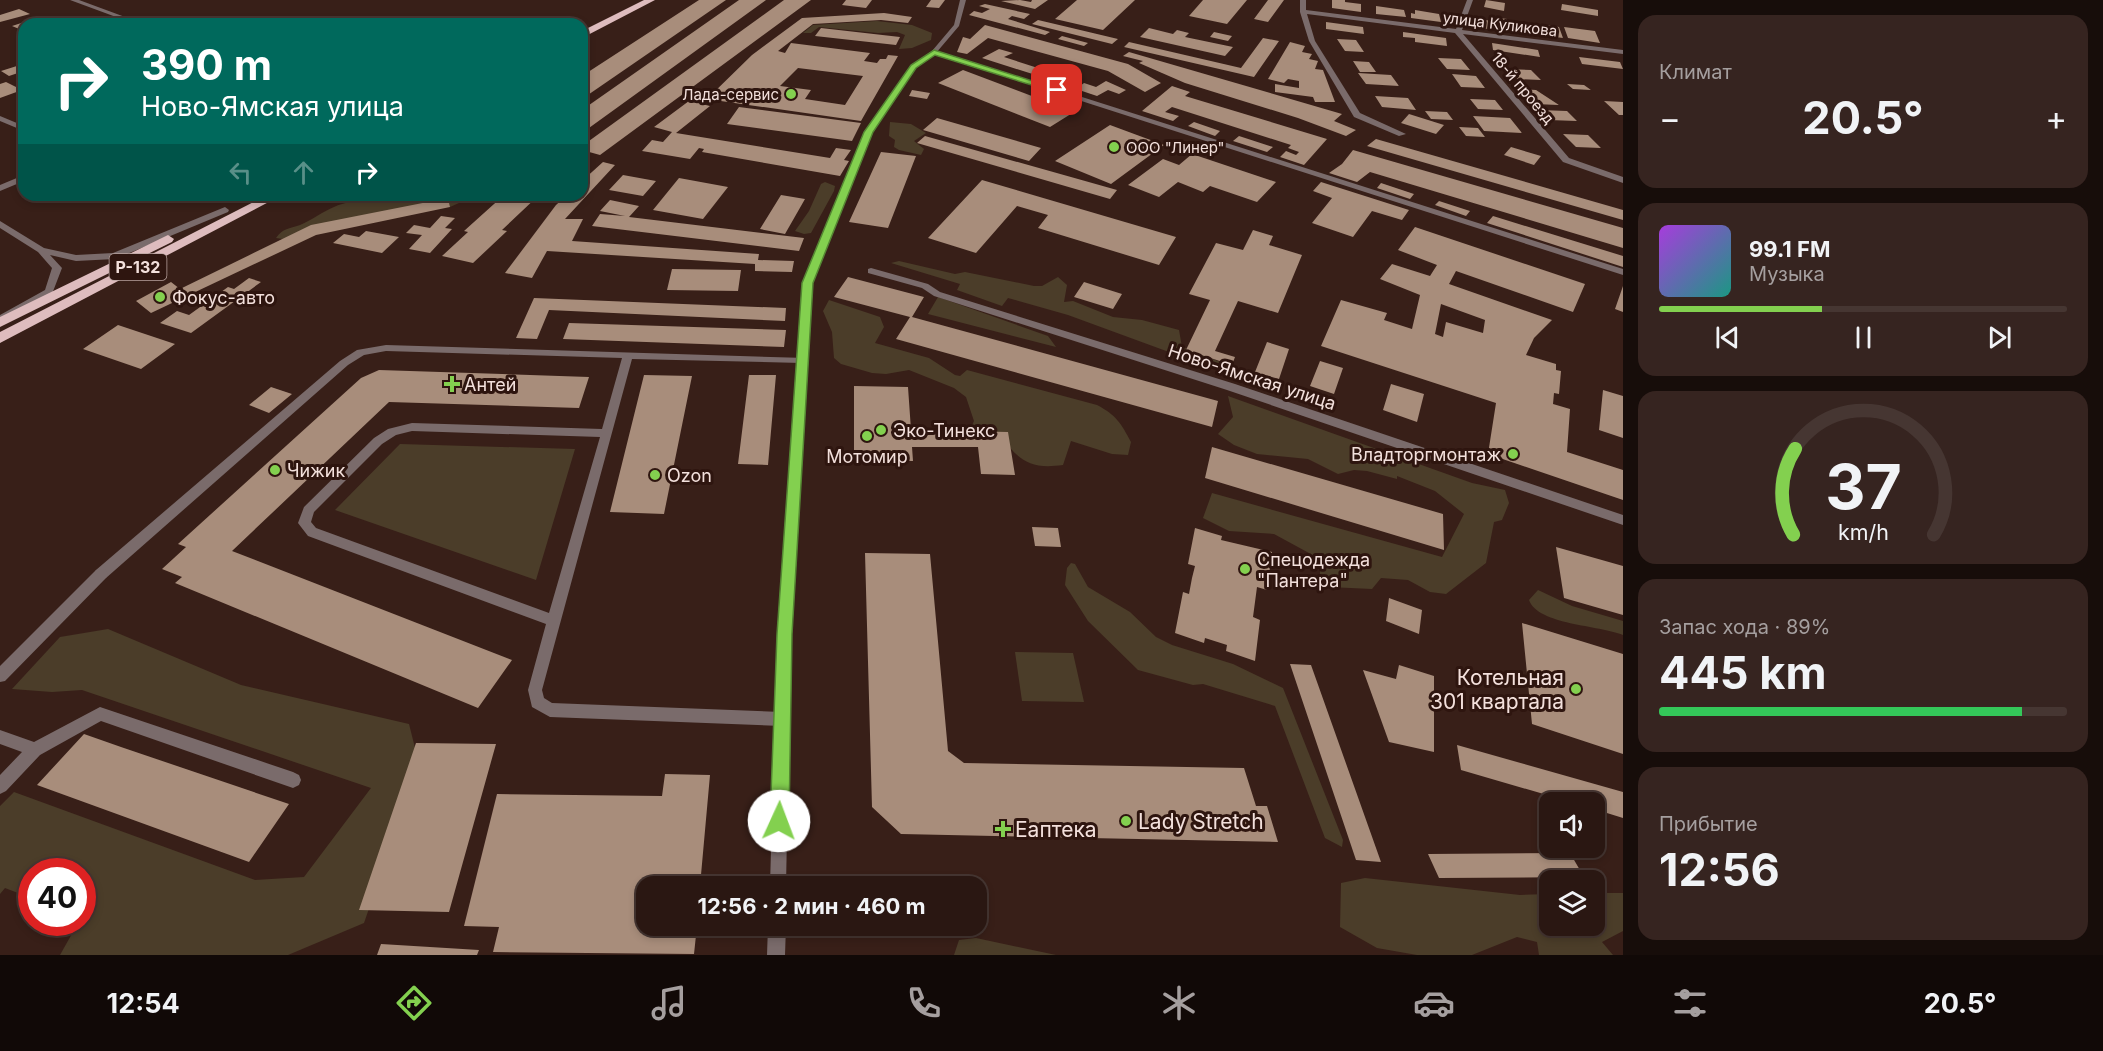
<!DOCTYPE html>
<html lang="ru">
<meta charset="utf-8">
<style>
body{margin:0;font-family:Inter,sans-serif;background:#362420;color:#f1f3f6;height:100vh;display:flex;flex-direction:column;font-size:22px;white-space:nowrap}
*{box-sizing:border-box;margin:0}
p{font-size:20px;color:#a59f9f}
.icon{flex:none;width:33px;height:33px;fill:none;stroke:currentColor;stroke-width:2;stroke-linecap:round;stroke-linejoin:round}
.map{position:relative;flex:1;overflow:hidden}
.details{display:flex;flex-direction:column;gap:15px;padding:15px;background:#170d0a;width:480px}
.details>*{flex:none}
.banner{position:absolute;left:18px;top:18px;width:570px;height:183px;border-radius:18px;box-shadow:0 3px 9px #0003,0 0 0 2px #463632;background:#00695c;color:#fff;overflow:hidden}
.controls{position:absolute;left:1539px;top:792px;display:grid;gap:12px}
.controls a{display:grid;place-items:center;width:66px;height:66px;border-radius:12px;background:#2a1712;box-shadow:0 3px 9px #0003,0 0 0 2px #463632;font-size:30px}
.speed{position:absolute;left:18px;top:858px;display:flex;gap:12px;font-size:30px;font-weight:700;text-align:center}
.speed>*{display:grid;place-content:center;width:78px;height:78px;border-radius:50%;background:#2a1712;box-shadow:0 3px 9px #0003,0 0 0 2px #463632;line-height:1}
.speed .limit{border:9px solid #d22;background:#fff;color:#111}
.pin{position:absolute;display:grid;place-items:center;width:51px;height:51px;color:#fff;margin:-26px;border-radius:12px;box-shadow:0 3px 9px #0006}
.me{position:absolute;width:66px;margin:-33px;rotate:2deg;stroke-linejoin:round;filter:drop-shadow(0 0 4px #0008)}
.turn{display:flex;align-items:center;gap:21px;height:126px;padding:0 24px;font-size:27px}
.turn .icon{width:78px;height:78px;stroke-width:2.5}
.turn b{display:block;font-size:42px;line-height:51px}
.lanes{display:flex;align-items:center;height:57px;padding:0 24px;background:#0003;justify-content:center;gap:30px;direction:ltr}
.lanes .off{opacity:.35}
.big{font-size:45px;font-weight:700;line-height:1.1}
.details .tile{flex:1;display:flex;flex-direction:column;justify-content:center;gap:9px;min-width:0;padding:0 21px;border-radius:18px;background:#362420}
.details .dial{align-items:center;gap:0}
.dial svg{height:156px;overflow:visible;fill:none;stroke:#463632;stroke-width:7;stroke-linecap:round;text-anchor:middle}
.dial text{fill:#f1f3f6;stroke:none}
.song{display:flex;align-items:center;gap:18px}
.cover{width:72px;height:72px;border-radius:9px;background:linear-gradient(135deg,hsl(280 70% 55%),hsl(170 70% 35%))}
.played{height:6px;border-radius:3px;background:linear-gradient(90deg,#83d04f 40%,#463632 40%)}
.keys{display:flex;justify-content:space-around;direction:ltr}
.heat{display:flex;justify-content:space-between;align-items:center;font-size:33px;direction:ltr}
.charge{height:9px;border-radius:4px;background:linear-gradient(90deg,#34c759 89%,#463632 0)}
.trip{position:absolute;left:636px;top:876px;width:351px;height:60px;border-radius:18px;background:#2a1712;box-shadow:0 3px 9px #0003,0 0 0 2px #463632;font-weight:700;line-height:60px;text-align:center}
.menu{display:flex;height:96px;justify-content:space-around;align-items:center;background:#110907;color:#a59f9f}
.menu .icon{width:42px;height:42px}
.menu .selected{color:#83d04f}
.menu b{font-size:27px;color:#f1f3f6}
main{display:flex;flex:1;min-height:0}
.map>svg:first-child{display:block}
.green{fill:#4b3d29}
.building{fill:#a88d7b;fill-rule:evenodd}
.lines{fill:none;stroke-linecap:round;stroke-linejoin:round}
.service{fill:#7a6b6b;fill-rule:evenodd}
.minor{fill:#7a6b6b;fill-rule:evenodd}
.tertiary{fill:#7a6b6b;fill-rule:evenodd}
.trunk{fill:#debcbe;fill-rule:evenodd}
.route{fill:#83d04f;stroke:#558733;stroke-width:1.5}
.poi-dot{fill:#83d04f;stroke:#2e150f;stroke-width:2}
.labels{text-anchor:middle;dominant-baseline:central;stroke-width:6;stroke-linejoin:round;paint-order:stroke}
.far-street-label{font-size:15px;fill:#f3e0dc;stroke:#2e150f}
.far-poi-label{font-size:15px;fill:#f3e0dc;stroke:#2e150f;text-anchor:end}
.shield{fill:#2e150f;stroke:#b8a39e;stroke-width:1.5}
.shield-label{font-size:16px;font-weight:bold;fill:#f3e0dc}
.poi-label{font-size:18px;fill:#f3e0dc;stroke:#2e150f;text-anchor:start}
.street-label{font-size:18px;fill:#f3e0dc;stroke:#2e150f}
.near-poi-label{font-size:21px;fill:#f3e0dc;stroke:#2e150f;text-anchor:start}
</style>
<main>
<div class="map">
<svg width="1623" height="955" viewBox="0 0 1623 955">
<rect width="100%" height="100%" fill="#381f18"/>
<path class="green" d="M877,21L912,25L932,33L931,40L912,48L899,49L905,35L897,32L878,33L819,27L811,33H803L813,25Z
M890,122L911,124L926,133L914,141L924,149L921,155L899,150L894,147L895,140L889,136Z
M825,182L835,186L834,191L811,233L804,234L795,231L809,211L821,184Z
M405,195H477L450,207L448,199L283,239L276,238C283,228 289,229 300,225C312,220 322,212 334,207C355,197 383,202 405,195Z
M899,261L955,274L965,272L1034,286H1042L1058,277L1067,285L1064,302L1073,301L1113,317L1142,320L1179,330L1182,347L1223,363L1226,367L1218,370L1068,315L1008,298L1002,306L957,290L960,284L891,263Z
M938,297L1048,336L1056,347L928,314Z
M829,300L880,317L884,327L875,343L929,358L955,375L960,376L967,370L1097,405C1116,415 1121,423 1131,442L1128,455L1112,454L1071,441L1063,465C1033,469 1021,463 1003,439L968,434L974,421L966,397L954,388L909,370L886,374L872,373L841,364L834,358L832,332L823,311Z
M1228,396L1472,483L1505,490L1509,503L1502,520L1494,522L1486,563L1446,594L1430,592L1408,580L1381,578L1372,589L1329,587L1320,582V559L1274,534L1229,531L1203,518L1212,493L1442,557L1464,514L1435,491L1397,476V479L1367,471L1354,470L1338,474L1308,459L1257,454L1234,445L1218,434L1233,417Z
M400,444L575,449L536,580L335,510Z
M1071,563L1075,564L1088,587L1130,612L1156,637L1172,645L1233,664L1283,688L1343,840L1342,847L1325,838L1275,706L1203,684L1193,685L1138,670L1088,621L1065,585L1067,568Z
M1538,590L1572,606L1623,621V635C1599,625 1538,625 1529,600Z
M108,629L241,685L409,724L419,764L364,923L288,955H60L78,923L82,922V872H32L31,898L5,888L0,894V806L14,792L255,880L304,877L371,788L82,690L52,692L12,689L60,637Z
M1015,652L1073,653L1084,702L1022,701Z
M1365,878L1520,895L1549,894L1550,926H1594L1595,893H1623V931L1602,942L1613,955H1539L1537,942L1517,937L1472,955H1417L1377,948L1340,927L1341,883Z
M976,938L1056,955H954L959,940Z"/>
<path class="building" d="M699,0H726L582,99V76Z
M739,0H766L582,133V110Z
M784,0H811L600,155L582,150V146Z
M846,0H872L866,8L842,5Z
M931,0H945L939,8L926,7Z
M1020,0L1031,2L1032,0H1048L1035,9L1001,1Z
M1077,0H1135L1103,30L1055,19Z
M1203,0H1247L1227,24L1189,16Z
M1268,0H1284L1268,22L1254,19Z
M1332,0H1345V2L1361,4V12L1332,8Z
M1486,0L1505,3L1504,11L1484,7Z
M985,4L1030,14L1024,19L1012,16L1008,19L1050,32L1045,35L969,15L974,11L982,13L990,9L979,6Z
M1562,4L1598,10V16L1561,10Z
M1376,6L1404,10L1406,17L1376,14Z
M19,9L30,14L0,22V15Z
M1415,10L1439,14L1441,22L1411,18V13L1415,14Z
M884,13L912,17L908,23L881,20L813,24L778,51L785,53L791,43L870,53L864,61L877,63L880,59H886L888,55L898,56L861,121L707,99L752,55L802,18ZM798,68L863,76L845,105L805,99L811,90L780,86Z
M43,16L63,24H24V31L12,26Z
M1492,17L1507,19L1509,32L1475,27L1474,22L1485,24V20L1493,21Z
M1038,20L1055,24L1118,39L1112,44L1032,24Z
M1326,22L1363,27L1364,34L1326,29Z
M1540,24L1559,27L1563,38L1535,34L1532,25Z
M985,25L1128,64L1161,83L1145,92L1108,71L988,38L967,54L957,52L963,37L970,39Z
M1564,27L1595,31L1600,43L1568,38Z
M821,28L900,37L896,45L815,36Z
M1149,28L1173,34L1177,30L1189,33L1185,37L1233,47L1225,56L1140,37Z
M1214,32L1232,36L1228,41L1210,37Z
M1403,32L1446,38L1447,46L1415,42V38L1403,37Z
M1062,36L1088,43L1084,46L1058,39Z
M1263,38L1279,41L1254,77L1124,47L1129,42L1241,68Z
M1337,39L1356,40L1364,52L1345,51Z
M1290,42L1305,46L1302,52L1312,54L1309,59L1318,61L1315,69L1323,70L1335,102H1315L1313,97L1275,92V84L1299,88V81L1288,79L1284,83L1268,79Z
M1492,43L1538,50L1540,57L1493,50Z
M999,49L1013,53L1004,57L1069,78L1061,83L982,58Z
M1129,52L1342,114L1334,121L1356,130L1346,136L1298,118L1185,83L1139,63L1143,61L1123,56Z
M1579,57L1620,62L1623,69L1582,64Z
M1438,58L1461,59L1470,70L1447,69Z
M1353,61L1369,62L1376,72H1360Z
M20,65L24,66V71L9,76L1,71Z
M1507,69L1531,70L1541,80L1516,79Z
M963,70L1074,112L1050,127L938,83Z
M1358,73L1391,75L1399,86L1366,84Z
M1452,74L1476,76L1485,88L1461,87Z
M1106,81L1126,90L1119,94L1108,90L1097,96L1076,89L1084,83L1096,87Z
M6,82L22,90L0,98V84Z
M1567,84L1584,85L1591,90L1573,89Z
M1172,86L1190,92L1185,96L1327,139L1304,165L1280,157L1286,151L1296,155L1299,152L1288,148L1291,145L1172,107L1165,112L1179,116L1173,121L1142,111Z
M1519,89L1536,90L1559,105L1535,104Z
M912,90L930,93L927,99L909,96Z
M1375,96L1408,98L1416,110L1382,107Z
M1470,99L1495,100L1503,110L1478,109Z
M689,101L710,106L676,133L830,158L836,148L851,150L844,160L849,161L840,176L702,152L704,149L699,148L690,159L642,151L652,140L663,142L672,132L654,127Z
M1604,101L1623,102V115H1619Z
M739,107L861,123L852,141L727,124Z
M1540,110L1567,111L1577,121L1549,120Z
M1425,111L1447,112L1453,120L1431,119Z
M1409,114L1444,125L1436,134L1401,123Z
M1473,116L1510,118L1522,133L1484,131Z
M937,118L1041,148L1029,161L923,130Z
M1194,122L1220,131L1215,136L1188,126Z
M1110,125L1164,145L1111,184L1055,161Z
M1459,127L1478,128L1485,137L1466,136Z
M1563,134L1588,135L1601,148L1576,147Z
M925,136L1117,190L1110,199L917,143Z
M1239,136L1273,147L1267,152L1233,141Z
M1376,139L1623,210V220L1367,146Z
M1511,147L1541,156L1534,165L1504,155Z
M1353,150L1623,228V248L1370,172L1357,182L1329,173L1342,164Z
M881,152L916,156L888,228L849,222Z
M1192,154L1276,182L1257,202L1210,186L1203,192L1178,182L1159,197L1128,185L1163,159L1179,165Z
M603,162L615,165L565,219H583L572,241L759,254L758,260L794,261L792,272L755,271V264L547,251L532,278L505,273L556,205L567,195H582V181Z
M623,175L656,181L643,196L609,190Z
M679,178L728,187L703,219L653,210Z
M982,180L1176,237L1159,265L1038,228L1048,215L1017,206L976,253L928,238Z
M1321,182L1409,210L1402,220L1372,211L1353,237L1312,223L1332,198L1313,191Z
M1381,183L1414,194L1410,199L1377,188Z
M504,195H539L502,230L507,231L473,263L442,256L468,232L464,231Z
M781,195L805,199L785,234L760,229Z
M448,198L450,207L316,235L151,313L136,301L171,282L180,289L311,225Z
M610,200L639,206L629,217L804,238L799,251L592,226L600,214L625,216L600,211Z
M1439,201L1470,211L1466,216L1435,205Z
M441,216L455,218L445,228L452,229L430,253L409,249L422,235L406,233L414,225L430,228Z
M1493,216L1623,256V267L1487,223Z
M1415,227L1585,284L1573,312L1456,271L1449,284L1552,320L1534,338L1526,355L1556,364V370L1561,371L1559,394L1554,393L1553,404L1570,409L1567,452L1623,470V500L1488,454L1496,403L1321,346L1341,300L1387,313L1384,320L1412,329L1420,295L1380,279L1392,264L1430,276L1437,265L1398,250ZM1441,304L1485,320L1483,333L1446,322L1443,337L1435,334Z
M1253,230L1273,236L1269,245L1302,255L1278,313L1238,301L1215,351L1235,357L1232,365L1186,350L1210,300L1189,294L1216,243L1243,250Z
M366,231L399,237L382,253L333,243L344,234L359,237Z
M672,269L741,270L738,291L667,290Z
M848,277L924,297L912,317L1218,401L1212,427L896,339L910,317L834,297Z
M249,278L261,282L191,333L160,323L177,311L189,315L228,287L234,289Z
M1084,282L1122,294L1113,309L1074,297Z
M1623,286V312L1615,309Z
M534,298L786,308L785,321L549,310L537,339L516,338Z
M569,323L786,330L784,347L563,339Z
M118,325L175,344L141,369L83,349Z
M1267,342L1289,349L1279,379L1255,372Z
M1320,361L1343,368L1334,394L1310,386Z
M379,370L589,377L579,408L389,402L232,551L512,660L478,708L175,583L182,577L162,569L186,547L178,544L361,378Z
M644,375L692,376L664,514L610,512Z
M749,375H776L768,465L738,464Z
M1391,384L1424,394L1417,422L1383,410Z
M854,386L908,387L911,430L1008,432L1015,475L981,474L978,447H912L913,461L854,460Z
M271,387L292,394L269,413L249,405Z
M1603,390L1623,396V438L1599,430Z
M1212,447L1443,514L1444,550L1205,478Z
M1032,527L1058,528L1061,547L1035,546Z
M1195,528L1222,536L1221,540L1272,552L1267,590L1257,587L1253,617L1260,620L1255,661L1226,651L1227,645L1205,638L1204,643L1175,633L1183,592L1189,594L1192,578L1195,566L1188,564Z
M1556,547L1623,566V615L1564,598Z
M865,553L930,554L948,751L964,763L1244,768L1256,806H1267L1278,842L901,834L872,807Z
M1389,598L1422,610L1419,634L1386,621Z
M1522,623L1623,654V754L1532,724Z
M1290,664L1311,665L1381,862L1356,860Z
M1399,665L1434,676V752L1389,742L1363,670L1396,679Z
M84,734L121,747L289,804L249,862L37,785Z
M416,743L496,744L449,912L359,910Z
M1457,745L1623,792V818L1594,809V802H1571L1461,770Z
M665,774L710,775L700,886H646V926H697L694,954L493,952L499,927L464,926L497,794L662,796Z
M1570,853L1584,877L1439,878L1428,854Z
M381,944L479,950L477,955H377Z"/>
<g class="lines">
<path class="service" d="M386,345L806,358L807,360L806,362L802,363L632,359L542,690L544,698L552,703L782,712L787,714L789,719L787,724L782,726L550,717L532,707L528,690L546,624L308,536L298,523L304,507L374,438L388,429L412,423L602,429L622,358L386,351L364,355L348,365L106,578L101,579L96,578L94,574L96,570L340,361L357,350ZM412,431L600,437L549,613L316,528L311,522L314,512L382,444L396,435Z
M100,707L293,772L299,775L301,780L299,785L293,788L101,721L40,755L6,791L0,794V775L22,752L0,744V730L34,742Z"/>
<path class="minor" d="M70,0H79L144,24H135Z
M1300,0H1306V10L1456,29L1467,0H1473L1462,30L1623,50V54L1463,34L1569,158L1623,177V183L1563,162L1455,33L1307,14L1315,41L1360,113L1406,134L1399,136L1354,117L1309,41L1300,12Z
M934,50L1623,269V275L932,53L931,52Z
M0,116L24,126V131L0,121Z
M24,175V181L0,191V185Z
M225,207L229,210L228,212L115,259L76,261L50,255L62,268L52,294L0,322V315L45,290L52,268L38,252L0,228V221L44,248L76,255L113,253Z
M871,268L928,284L940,292L1235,384L1623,515V525L1227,390L934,296L922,288L868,273V269Z
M101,569L106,570L108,574L106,578L5,681L0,682V666L96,570Z"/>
<path class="tertiary" d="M960,0H966L959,26L936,53L916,68L873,132L813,283L791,634L786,886H770L777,634L803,283L865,132L912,66L932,51L954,25Z
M768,926H786L785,955H767Z"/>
<path class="trunk" d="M644,0H655L582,38V31Z
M267,195H282L0,343V332Z
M168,235L174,239L172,242L0,327V317Z"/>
</g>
<path class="route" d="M934,50L1061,90L1054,92L935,55L916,68L873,132L813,283L792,634L789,821L786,828L779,830L773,828L770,821L777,634L802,283L864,132L911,65Z"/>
<g class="poi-dot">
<circle cx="791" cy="94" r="6"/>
<circle cx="1114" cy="147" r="6"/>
<circle cx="160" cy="297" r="6"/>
<path d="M449 375h6v6h6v6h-6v6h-6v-6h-6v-6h6z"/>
<circle cx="881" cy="430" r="6"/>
<circle cx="867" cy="436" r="6"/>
<circle cx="1513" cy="454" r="6"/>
<circle cx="275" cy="470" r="6"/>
<circle cx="655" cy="475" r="6"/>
<circle cx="1245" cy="569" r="6"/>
<circle cx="1576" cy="689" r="6"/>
<circle cx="1126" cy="821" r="6"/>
<path d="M1000 820h6v6h6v6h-6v6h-6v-6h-6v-6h6z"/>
</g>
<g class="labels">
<g class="far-street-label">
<text transform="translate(1500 24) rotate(7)">улица Куликова</text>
<text transform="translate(1523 88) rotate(50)">18-й проезд</text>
</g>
<g class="far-poi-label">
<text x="779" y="94">Лада-сервис</text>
<text x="1126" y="147" text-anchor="start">ООО "Линер"</text>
</g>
<rect class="shield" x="109.5" y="254" width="57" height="26" rx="4.5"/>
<g class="shield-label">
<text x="138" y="267">Р-132</text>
</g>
<g class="poi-label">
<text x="172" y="297">Фокус-авто</text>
<text x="464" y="384">Антей</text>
<text x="893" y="430">Эко-Тинекс</text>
<text x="1501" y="454" text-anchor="end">Владторгмонтаж</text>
<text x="867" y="456" text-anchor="middle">Мотомир</text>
<text x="287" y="470">Чижик</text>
<text x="667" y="475">Ozon</text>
<text x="1257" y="559">Спецодежда<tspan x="1257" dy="21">"Пантера"</tspan></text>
</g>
<g class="street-label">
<text transform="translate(1252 377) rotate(18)">Ново-Ямская улица</text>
</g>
<g class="near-poi-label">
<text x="1564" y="677" text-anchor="end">Котельная<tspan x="1564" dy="24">301 квартала</tspan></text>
<text x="1138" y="821">Lady Stretch</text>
<text x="1015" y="829">Еаптека</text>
</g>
</g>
</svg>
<div class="controls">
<a><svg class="icon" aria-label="sound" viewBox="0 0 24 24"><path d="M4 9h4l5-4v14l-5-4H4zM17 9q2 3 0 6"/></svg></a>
<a><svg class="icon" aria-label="layers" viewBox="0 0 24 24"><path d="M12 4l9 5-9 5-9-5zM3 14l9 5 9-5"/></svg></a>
</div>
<div class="speed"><div class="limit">40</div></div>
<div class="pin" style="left:1057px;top:90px;background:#d93025"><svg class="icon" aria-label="arrive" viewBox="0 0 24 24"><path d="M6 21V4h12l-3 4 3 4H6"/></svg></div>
<svg class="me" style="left:779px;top:821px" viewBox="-20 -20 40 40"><circle r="19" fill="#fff"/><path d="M0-13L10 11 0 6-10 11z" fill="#83d04f"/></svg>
<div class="trip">12:56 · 2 мин · 460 m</div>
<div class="banner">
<div class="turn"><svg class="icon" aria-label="right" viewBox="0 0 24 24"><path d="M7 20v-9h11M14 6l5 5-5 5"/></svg><div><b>390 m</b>Ново-Ямская улица</div></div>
<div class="lanes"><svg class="icon off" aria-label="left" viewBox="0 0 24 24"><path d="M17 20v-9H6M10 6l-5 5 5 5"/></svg><svg class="icon off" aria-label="ahead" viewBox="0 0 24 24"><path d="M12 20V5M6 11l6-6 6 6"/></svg><svg class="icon" aria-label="right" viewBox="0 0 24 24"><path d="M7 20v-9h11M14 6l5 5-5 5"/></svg></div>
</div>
</div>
<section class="details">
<div class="tile"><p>Климат</p>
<div class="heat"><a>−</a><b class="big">20.5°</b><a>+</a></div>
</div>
<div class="tile">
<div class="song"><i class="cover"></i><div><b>99.1 FM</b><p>Музыка</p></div></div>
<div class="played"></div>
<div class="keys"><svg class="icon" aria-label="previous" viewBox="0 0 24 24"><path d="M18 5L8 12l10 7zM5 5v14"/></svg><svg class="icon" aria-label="pause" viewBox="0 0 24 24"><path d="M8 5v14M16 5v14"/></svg><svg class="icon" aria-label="next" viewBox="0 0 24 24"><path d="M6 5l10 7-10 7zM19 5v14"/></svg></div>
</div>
<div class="tile dial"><svg viewBox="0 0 100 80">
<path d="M14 69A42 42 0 1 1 86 69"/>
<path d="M14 69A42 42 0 0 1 15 25" stroke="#83d04f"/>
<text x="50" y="56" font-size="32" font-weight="700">37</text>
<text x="50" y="72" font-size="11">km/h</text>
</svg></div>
<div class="tile"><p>Запас хода · 89%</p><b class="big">445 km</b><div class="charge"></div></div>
<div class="tile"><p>Прибытие</p><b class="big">12:56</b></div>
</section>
</main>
<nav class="menu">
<b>12:54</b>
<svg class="icon selected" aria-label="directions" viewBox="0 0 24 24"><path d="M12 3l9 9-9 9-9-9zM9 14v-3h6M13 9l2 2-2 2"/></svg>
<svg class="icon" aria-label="music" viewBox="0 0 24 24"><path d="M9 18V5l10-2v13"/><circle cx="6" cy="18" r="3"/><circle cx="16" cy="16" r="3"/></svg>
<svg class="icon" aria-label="phone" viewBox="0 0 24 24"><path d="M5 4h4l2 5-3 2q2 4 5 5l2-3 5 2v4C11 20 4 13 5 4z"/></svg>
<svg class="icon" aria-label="climate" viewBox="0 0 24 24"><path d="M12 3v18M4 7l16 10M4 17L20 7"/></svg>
<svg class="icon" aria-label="car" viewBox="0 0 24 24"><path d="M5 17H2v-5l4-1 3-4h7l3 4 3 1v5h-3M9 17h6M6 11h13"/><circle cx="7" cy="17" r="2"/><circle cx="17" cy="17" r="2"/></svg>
<svg class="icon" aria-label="filters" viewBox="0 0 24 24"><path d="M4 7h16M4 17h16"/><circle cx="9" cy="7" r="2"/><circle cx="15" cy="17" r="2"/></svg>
<b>20.5°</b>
</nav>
